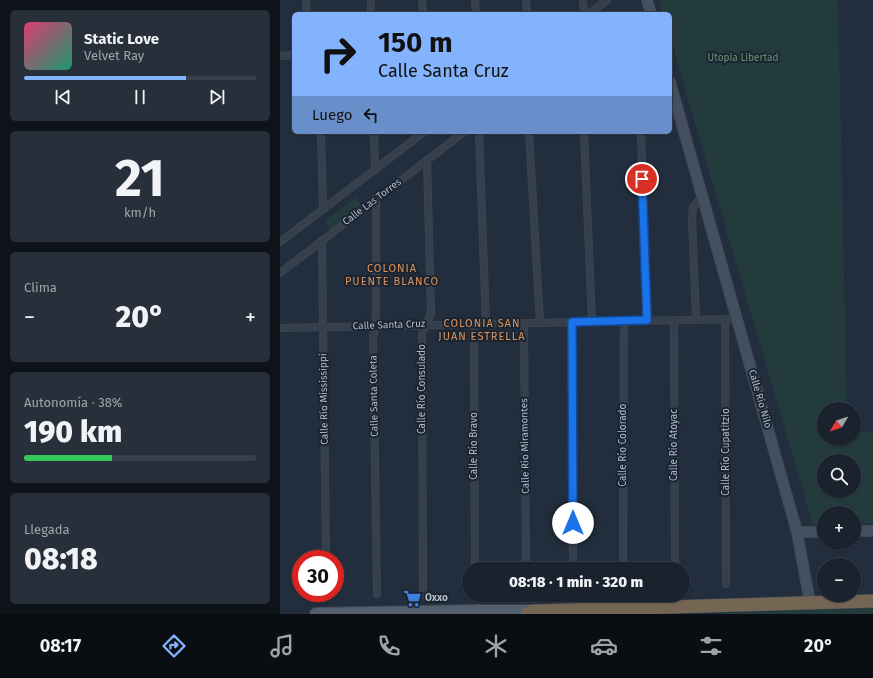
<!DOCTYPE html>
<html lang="es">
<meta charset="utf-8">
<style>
body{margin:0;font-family:"Fira Sans",sans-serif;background:#272f3a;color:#f1f3f6;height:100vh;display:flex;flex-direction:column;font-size:15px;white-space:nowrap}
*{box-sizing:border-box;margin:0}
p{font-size:13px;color:#9fa4aa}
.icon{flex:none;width:22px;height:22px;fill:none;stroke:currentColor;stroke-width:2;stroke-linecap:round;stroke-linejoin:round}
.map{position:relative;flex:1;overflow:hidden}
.sheet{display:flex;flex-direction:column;gap:10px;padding:10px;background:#0e1319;width:280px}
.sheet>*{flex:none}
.top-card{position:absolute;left:12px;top:12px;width:380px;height:122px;border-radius:6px;box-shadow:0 1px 3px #0004,0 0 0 1px #383f4a;background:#83b3fc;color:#111;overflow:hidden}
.needle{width:26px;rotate:231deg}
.fabs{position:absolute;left:537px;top:402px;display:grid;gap:8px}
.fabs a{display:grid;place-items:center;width:44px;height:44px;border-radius:50%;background:#1a222e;box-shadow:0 1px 3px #0004,0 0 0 1px #383f4a;font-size:20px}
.speed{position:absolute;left:12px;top:550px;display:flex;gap:8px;font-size:20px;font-weight:700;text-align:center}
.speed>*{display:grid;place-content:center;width:52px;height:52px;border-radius:50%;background:#1a222e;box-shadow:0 1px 3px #0004,0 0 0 1px #383f4a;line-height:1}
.speed .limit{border:6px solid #d22;background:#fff;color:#111}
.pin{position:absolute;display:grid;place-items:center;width:34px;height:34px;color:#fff;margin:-17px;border:2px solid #fff;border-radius:50%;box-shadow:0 1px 4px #0007}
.me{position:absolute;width:44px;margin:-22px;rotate:0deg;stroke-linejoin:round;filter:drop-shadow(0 0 3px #0008)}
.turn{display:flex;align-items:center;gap:14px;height:84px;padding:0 20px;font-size:18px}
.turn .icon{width:52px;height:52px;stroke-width:2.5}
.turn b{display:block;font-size:28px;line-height:34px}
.then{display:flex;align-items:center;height:38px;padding:0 20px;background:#0003;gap:8px;font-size:15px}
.big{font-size:30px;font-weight:800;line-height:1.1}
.sheet .tile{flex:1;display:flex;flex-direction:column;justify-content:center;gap:6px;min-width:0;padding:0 14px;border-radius:6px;background:#272f3a}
.sheet .dial{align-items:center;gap:0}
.dial b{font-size:52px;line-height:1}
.song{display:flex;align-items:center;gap:12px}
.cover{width:48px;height:48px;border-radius:6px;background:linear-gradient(135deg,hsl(340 70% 55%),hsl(160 70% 35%))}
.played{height:4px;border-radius:2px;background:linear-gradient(90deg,#83b3fc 70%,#383f4a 70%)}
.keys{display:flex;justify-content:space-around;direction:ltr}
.heat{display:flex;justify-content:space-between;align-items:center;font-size:22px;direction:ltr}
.charge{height:6px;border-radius:3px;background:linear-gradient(90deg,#34c759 38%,#383f4a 0)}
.trip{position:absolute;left:182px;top:562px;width:228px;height:40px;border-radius:20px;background:#1a222e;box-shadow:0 1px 3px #0004,0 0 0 1px #383f4a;font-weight:800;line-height:40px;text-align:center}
.tabs{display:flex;height:64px;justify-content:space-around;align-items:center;background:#0a0e12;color:#9fa4aa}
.tabs .icon{width:28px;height:28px}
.tabs .selected{color:#83b3fc}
.tabs b{font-size:18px;color:#f1f3f6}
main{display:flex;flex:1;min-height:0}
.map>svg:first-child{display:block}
.green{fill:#243b3e;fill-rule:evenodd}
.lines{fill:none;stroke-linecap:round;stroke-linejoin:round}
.street-casing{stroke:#3f4956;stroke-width:8}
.secondary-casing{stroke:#3f4956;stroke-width:12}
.primary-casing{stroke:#3f4956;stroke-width:14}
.highway-casing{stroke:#414b58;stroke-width:14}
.street{stroke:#36404d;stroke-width:7}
.secondary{stroke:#444f60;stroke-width:10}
.primary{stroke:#545f6d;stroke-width:12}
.highway{stroke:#746653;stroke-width:13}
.route-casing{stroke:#114b97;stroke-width:10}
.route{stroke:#1a73e8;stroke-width:7}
.labels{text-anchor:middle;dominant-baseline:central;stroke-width:4;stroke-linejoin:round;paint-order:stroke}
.park-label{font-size:10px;fill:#679b73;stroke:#1b2532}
.street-label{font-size:10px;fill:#b1bbc9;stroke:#1b2532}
.poi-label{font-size:10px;font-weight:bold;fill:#b1bbc9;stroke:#1b2532;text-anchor:start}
.neighbourhood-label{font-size:11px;letter-spacing:1px;fill:#d9915c;stroke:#1b2532}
</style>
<main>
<section class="sheet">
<div class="tile">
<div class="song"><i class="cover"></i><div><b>Static Love</b><p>Velvet Ray</p></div></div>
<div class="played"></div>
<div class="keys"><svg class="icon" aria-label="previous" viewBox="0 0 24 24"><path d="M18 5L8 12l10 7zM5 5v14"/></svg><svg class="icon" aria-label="pause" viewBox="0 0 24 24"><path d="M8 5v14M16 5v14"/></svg><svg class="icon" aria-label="next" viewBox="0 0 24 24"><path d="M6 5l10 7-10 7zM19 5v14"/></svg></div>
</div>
<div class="tile dial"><b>21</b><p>km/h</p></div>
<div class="tile"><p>Clima</p>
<div class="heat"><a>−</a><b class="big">20°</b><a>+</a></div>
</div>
<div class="tile"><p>Autonomía · 38%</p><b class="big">190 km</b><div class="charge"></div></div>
<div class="tile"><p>Llegada</p><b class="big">08:18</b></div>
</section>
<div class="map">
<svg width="593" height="614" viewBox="0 0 593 614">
<rect width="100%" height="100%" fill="#222e3d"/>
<path class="green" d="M379,0H558L567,409H544V439H574V432H593V523L574,524V513H544V524L533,525L390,38V14H383ZM544,461H574V491H544Z
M76,197L82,206L51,230L45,221Z
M593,607V614H426Z"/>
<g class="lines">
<defs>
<path id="street" d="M26,0L27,14
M91,0V14
M142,0L143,14
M195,0L196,14
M246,0L247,14
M303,0L304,14
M309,14L327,0
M0,56L14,55
M41,132L43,209
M94,132L95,170
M199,132L206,324
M249,132L260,323
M304,132L312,322
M361,132L367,320
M96,198V326L93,336L97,594
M42,240L46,559
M0,242L144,132
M0,273L184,132
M416,320L412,219L413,207L422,197
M445,320L446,584
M394,321L395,569
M292,322L293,569
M194,324L195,569
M244,324L246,569
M0,328L458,319
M343,569L344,321
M46,593V596
M143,595L142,333L151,313L147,160
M294,595V610"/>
<path id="secondary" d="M367,0L371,14
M390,82L517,532L530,603
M574,531H593
M517,532H544"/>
<path id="primary" d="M36,614L195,611H253"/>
<path id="highway" d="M247,614L253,611L593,601"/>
</defs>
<use href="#street" class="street-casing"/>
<use href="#secondary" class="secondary-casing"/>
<use href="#primary" class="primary-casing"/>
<use href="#highway" class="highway-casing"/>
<use href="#street" class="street"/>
<use href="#secondary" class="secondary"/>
<use href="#primary" class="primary"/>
<use href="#highway" class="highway"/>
</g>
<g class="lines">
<defs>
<path id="route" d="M293,523L292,322L367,320L362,179"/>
</defs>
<use href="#route" class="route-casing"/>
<use href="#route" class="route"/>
</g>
<defs>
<symbol id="supermarket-bare" viewBox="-9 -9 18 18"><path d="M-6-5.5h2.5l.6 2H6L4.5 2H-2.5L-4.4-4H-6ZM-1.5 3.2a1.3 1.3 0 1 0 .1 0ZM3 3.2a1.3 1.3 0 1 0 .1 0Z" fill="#3f7fe0" stroke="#1b2532" stroke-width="2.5" paint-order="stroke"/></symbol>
</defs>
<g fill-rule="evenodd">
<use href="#supermarket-bare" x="120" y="586" width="25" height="25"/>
</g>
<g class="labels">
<g class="park-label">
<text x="463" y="58">Utopia Libertad</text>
</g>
<g class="street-label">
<text transform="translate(92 202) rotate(-37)">Calle Las Torres</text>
<text transform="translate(109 325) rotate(-2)">Calle Santa Cruz</text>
<text transform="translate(142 389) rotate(-90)">Calle Río Consulado</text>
<text transform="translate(94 396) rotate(-91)">Calle Santa Coleta</text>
<text transform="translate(44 399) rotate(-91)">Calle Río Mississippi</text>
<text transform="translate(480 399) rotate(74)">Calle Río Nilo</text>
<text transform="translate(343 445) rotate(-90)">Calle Río Colorado</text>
<text transform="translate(394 445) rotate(-90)">Calle Río Atoyac</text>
<text transform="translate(194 446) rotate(-90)">Calle Río Bravo</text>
<text transform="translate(245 446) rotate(-91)">Calle Río Miramontes</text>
<text transform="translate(446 452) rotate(-90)">Calle Río Cupatitzio</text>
</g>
<g class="poi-label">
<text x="145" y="598">Oxxo</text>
</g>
<g class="neighbourhood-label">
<text x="112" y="268">COLONIA<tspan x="112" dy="13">PUENTE BLANCO</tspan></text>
<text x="202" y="323">COLONIA SAN<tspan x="202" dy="13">JUAN ESTRELLA</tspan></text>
</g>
</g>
</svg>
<div class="fabs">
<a><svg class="needle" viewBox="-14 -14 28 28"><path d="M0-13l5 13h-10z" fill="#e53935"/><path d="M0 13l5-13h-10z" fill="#9fa4aa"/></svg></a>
<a><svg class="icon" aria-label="search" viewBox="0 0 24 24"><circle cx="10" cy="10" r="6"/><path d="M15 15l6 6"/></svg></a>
<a>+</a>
<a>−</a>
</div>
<div class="speed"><div class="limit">30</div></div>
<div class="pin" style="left:362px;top:179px;background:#d93025"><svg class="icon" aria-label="arrive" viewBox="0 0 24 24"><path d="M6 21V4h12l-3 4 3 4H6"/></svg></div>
<svg class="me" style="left:293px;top:523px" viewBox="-20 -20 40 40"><circle r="19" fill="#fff"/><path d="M0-13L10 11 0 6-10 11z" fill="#1a73e8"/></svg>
<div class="trip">08:18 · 1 min · 320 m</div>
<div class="top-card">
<div class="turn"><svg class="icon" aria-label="right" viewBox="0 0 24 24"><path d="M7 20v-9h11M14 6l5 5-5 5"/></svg><div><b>150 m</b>Calle Santa Cruz</div></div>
<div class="then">Luego<svg class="icon" aria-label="left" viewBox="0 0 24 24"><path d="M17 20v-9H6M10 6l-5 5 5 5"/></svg></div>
</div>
</div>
</main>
<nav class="tabs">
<b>08:17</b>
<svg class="icon selected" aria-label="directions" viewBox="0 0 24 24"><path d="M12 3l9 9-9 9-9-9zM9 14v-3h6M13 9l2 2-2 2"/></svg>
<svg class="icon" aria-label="music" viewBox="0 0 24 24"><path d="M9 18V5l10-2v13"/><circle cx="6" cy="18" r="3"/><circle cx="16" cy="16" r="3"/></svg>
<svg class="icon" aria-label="phone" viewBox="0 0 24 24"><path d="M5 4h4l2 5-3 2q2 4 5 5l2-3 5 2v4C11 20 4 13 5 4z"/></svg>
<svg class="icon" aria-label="climate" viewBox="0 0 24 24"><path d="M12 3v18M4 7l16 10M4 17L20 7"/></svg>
<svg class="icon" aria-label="car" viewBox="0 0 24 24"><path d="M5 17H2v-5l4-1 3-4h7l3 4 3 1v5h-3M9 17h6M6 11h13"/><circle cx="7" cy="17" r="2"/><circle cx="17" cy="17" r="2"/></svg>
<svg class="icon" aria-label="filters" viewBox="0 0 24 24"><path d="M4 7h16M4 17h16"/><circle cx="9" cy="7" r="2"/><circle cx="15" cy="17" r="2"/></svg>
<b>20°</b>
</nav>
